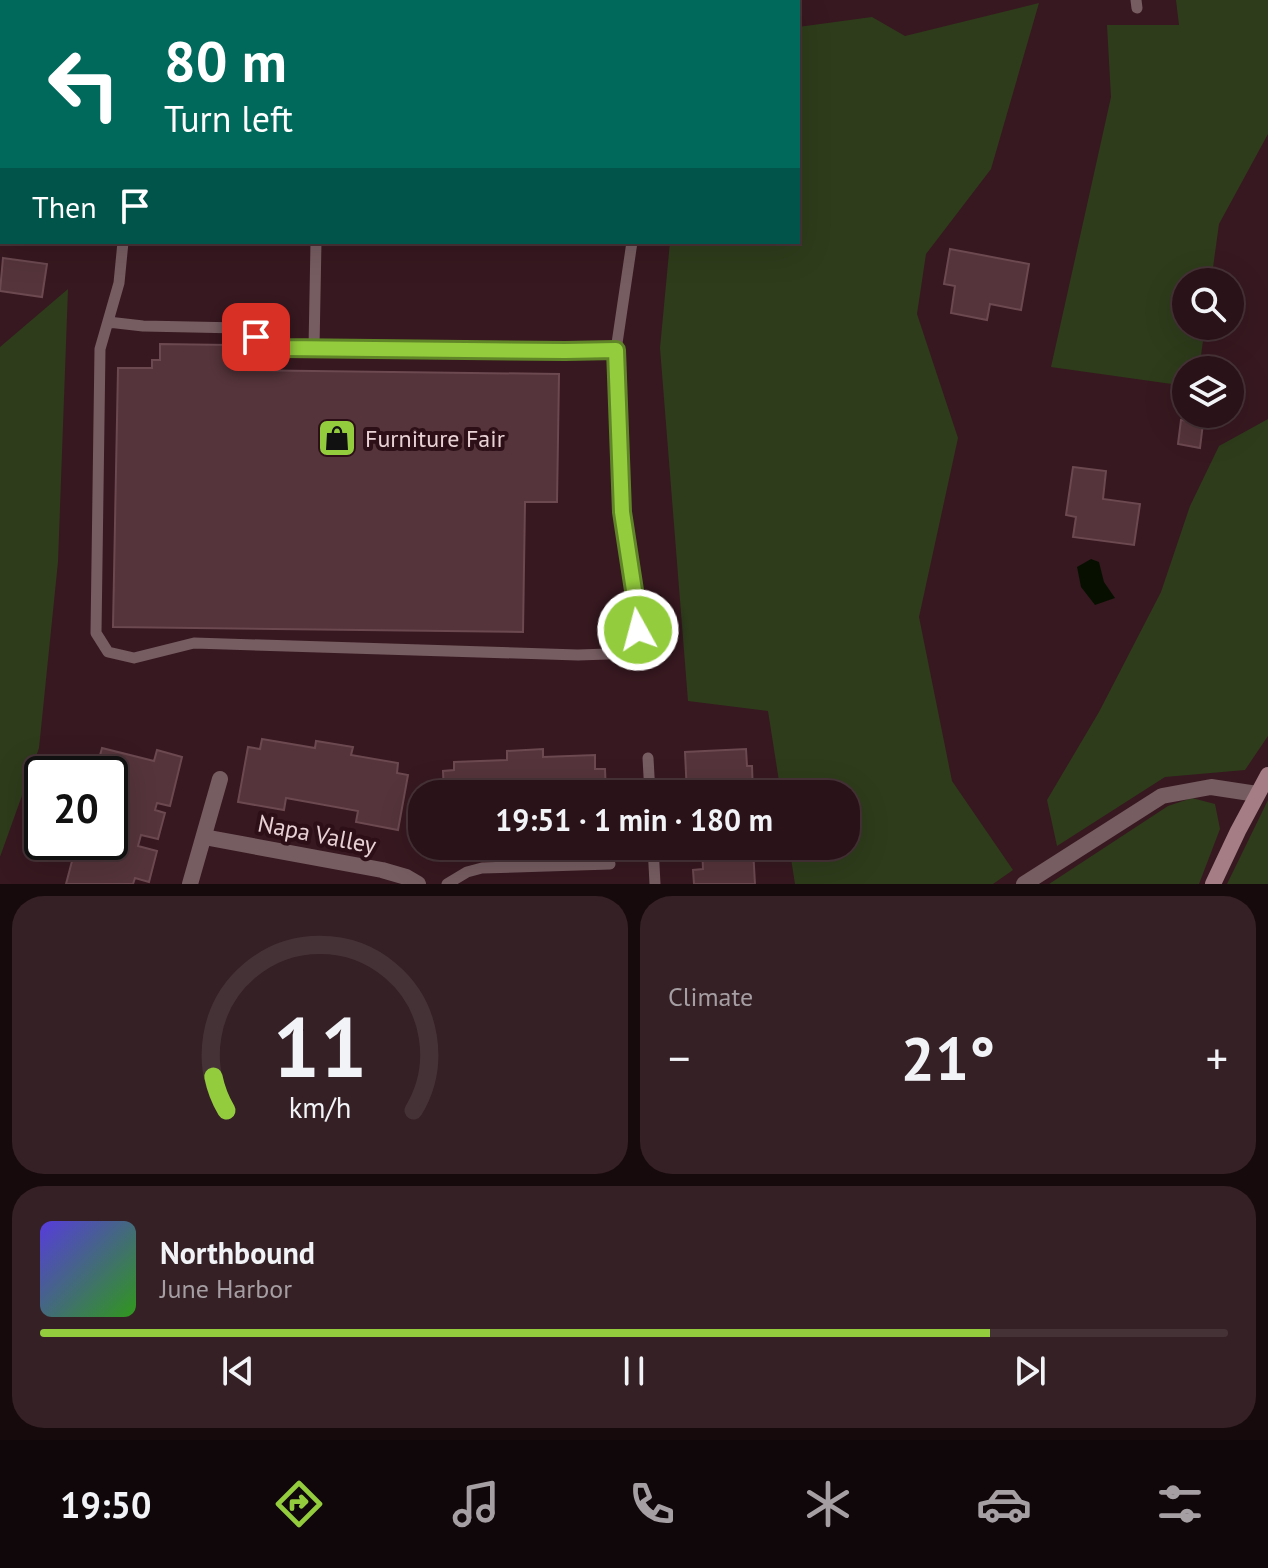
<!DOCTYPE html>
<meta charset="utf-8">
<style>
body{margin:0;font-family:"PT Sans",sans-serif;background:#352025;color:#f1f3f6;height:100vh;display:flex;flex-direction:column;font-size:30px;white-space:nowrap}
*{box-sizing:border-box;margin:0}
p{font-size:26px;color:#a59ea2}
.icon{flex:none;width:44px;height:44px;fill:none;stroke:currentColor;stroke-width:2;stroke-linecap:round;stroke-linejoin:round}
.map{position:relative;height:884px;overflow:hidden}
.details{display:flex;flex-direction:column;gap:12px;padding:12px;background:#170a0d;flex:1}
.details>*{flex:none}
.guide{position:absolute;left:0px;top:0px;width:800px;height:244px;box-shadow:0 8px 32px #0002,0 0 0 2px #453237;background:#00695c;color:#fff;overflow:hidden}
.fabs{position:absolute;left:1172px;top:268px;display:grid;gap:16px}
.fabs a{display:grid;place-items:center;width:72px;height:72px;border-radius:50%;background:#291218;box-shadow:0 8px 32px #0002,0 0 0 2px #453237;font-size:40px}
.speed{position:absolute;left:24px;top:756px;display:flex;gap:16px;font-size:40px;font-weight:700;text-align:center}
.speed>*{display:grid;place-content:center;width:104px;height:104px;border-radius:50%;background:#291218;box-shadow:0 8px 32px #0002,0 0 0 2px #453237;line-height:1}
.speed .limit{border:4px solid #111;border-radius:12px;background:#fff;color:#111}
.pin{position:absolute;display:grid;place-items:center;width:68px;height:68px;color:#fff;margin:-34px;border-radius:16px;box-shadow:0 4px 12px #0006}
.me{position:absolute;width:88px;margin:-44px;rotate:353deg;stroke-linejoin:round;filter:drop-shadow(0 0 6px #0008)}
.turn{display:flex;align-items:center;gap:28px;height:168px;padding:0 32px;font-size:36px}
.turn .icon{width:104px;height:104px;stroke-width:2.5}
.turn b{display:block;font-size:56px;line-height:68px}
.then{display:flex;align-items:center;height:76px;padding:0 32px;background:#0003;gap:16px;font-size:30px}
.big{font-size:60px;font-weight:600;line-height:1.1}
.details .tile{flex:1;display:flex;flex-direction:column;justify-content:center;gap:12px;min-width:0;padding:0 28px;border-radius:32px;background:#352025}
.details .dial{align-items:center;gap:0}
.dial svg{height:208px;overflow:visible;fill:none;stroke:#453237;stroke-width:7;stroke-linecap:round;text-anchor:middle}
.dial text{fill:#f1f3f6;stroke:none}
.song{display:flex;align-items:center;gap:24px}
.cover{width:96px;height:96px;border-radius:12px;background:linear-gradient(135deg,hsl(250 70% 55%),hsl(110 70% 35%))}
.played{height:8px;border-radius:4px;background:linear-gradient(90deg,#93cc3d 80%,#453237 80%)}
.keys{display:flex;justify-content:space-around;direction:ltr}
.heat{display:flex;justify-content:space-between;align-items:center;font-size:44px;direction:ltr}
.details .tiles{flex:1;display:grid;gap:12px;grid-template-columns:1fr 1fr}
.tile:last-child{grid-column:span 2}
.trip{position:absolute;left:408px;top:780px;width:452px;height:80px;border-radius:32px;background:#291218;box-shadow:0 8px 32px #0002,0 0 0 2px #453237;font-weight:600;line-height:80px;text-align:center}
.menu{display:flex;height:128px;justify-content:space-around;align-items:center;background:#10070a;color:#a59ea2}
.menu .icon{width:56px;height:56px}
.menu .on{color:#93cc3d}
.menu b{font-size:36px;color:#f1f3f6}
.map>svg:first-child{display:block}
.green{fill:#2e3c1b}
.water{fill:#071000}
.building{fill:#55343b;stroke:#6c4951;stroke-width:2}
.lines{fill:none;stroke-linecap:round;stroke-linejoin:round}
.service{stroke:#765d62;stroke-width:11}
.minor{stroke:#765d62;stroke-width:16}
.secondary{stroke:#a57d85;stroke-width:16}
.route-casing{stroke:#608528;stroke-width:20}
.route{stroke:#93cc3d;stroke-width:14}
.labels{text-anchor:middle;dominant-baseline:central;stroke-width:8;stroke-linejoin:round;paint-order:stroke}
.poi-label{font-size:24px;fill:#e8d2d6;stroke:#2c0f17;text-anchor:start}
.street-label{font-size:24px;fill:#e8d2d6;stroke:#2c0f17}
</style>
<div class="map">
<svg width="1268" height="884" viewBox="0 0 1268 884">
<rect width="100%" height="100%" fill="#371820"/>
<path class="green" d="M1176,0H1268V134L1219,224L1211,282H1186V326H1205L1199,370H1186V386L1051,367L1111,97L1107,25H1179Z
M1039,3L991,169L926,254L917,314L958,438L919,617L952,781L1013,870L993,884H795L789,846H846V794H781L768,711L688,701L660,348L670,242H798V27L872,17L905,36Z
M68,289L58,562L39,748L0,857V347Z
M1268,419V736L1245,770L1165,777L1057,846L1047,800L1099,712L1161,592L1190,506L1219,446Z
M1192,798L1215,804L1220,829L1199,884H1049L1168,806Z
M1268,800V884H1227Z"/>
<path class="water" d="M1091,559L1099,562L1104,582L1115,598L1095,605L1081,587L1077,567Z"/>
<path class="building" d="M950,249L1029,264L1021,310L990,304L987,320L951,313L955,286L944,284Z
M3,258L47,264L42,297L0,291Z
M160,344L228,345V363H237L236,370L559,374L557,502H525L523,632L113,627L118,368H152V360H160Z
M1181,420L1203,423L1200,448L1178,444Z
M1073,467L1106,471L1103,499L1140,504L1134,545L1073,537L1076,517L1066,515Z
M262,739L315,748L316,741L353,747L351,755L398,763L397,773L408,775L398,830L356,822L358,811L286,798L284,810L238,802L248,747L260,749Z
M102,748L154,761L157,750L182,757L170,806L157,803L155,810L165,813L158,839L141,835L138,846L157,851L149,882L135,878L133,884H66L77,842H110V774H95Z
M543,749V757L595,755V769H605L606,794H444L443,771L454,770V762L507,760V751Z
M746,749L747,766H752L753,794H687L685,752Z
M702,846H762V849H753L755,884H694L693,870L703,869Z"/>
<g class="lines">
<path class="service" d="M1136,0L1137,8
M10,2V0
M320,2V0
M669,2L670,0
M0,28L2,29
M0,77L2,67
M123,242L119,283L100,349L96,633L108,652L134,658L194,643L578,655L608,654L627,646L638,630L637,610L622,512L616,350L632,242
M108,322L143,326L240,328L268,343L284,348L616,350
M314,348L316,242
M648,758L650,794
M653,846L655,884
M447,884L467,872L482,868L610,864"/>
<path class="minor" d="M204,837L382,870L406,877L418,884
M190,884L220,779
M1024,884L1162,796L1211,787L1257,794"/>
<path class="secondary" d="M1213,884L1238,831L1268,775"/>
</g>
<g class="lines">
<defs>
<path id="route" d="M256,337L268,343L284,348L565,351L616,350L622,512L637,610L638,630"/>
</defs>
<use href="#route" class="route-casing"/>
<use href="#route" class="route"/>
</g>
<defs>
<symbol id="shop-square" viewBox="-11 -11 22 22"><rect x="-9" y="-9" width="18" height="18" rx="4" fill="#93cc3d" stroke="#2c0f17"/><path d="M-5-2.5h2.3a2.7 3.5 0 0 1 5.4 0H5L5.5 6h-11ZM-1.5-2.5h3a1.5 2.3 0 0 0-3 0Z" fill="#111"/></symbol>
</defs>
<g fill-rule="evenodd">
<use href="#shop-square" x="315" y="416" width="44" height="44"/>
</g>
<g class="labels">
<g class="poi-label">
<text x="365" y="438">Furniture Fair</text>
</g>
<g class="street-label">
<text transform="translate(317 834) rotate(11)">Napa Valley</text>
</g>
</g>
</svg>
<div class="fabs">
<a><svg class="icon" aria-label="search" viewBox="0 0 24 24"><circle cx="10" cy="10" r="6"/><path d="M15 15l6 6"/></svg></a>
<a><svg class="icon" aria-label="layers" viewBox="0 0 24 24"><path d="M12 4l9 5-9 5-9-5zM3 14l9 5 9-5"/></svg></a>
</div>
<div class="speed"><div class="limit">20</div></div>
<div class="pin" style="left:256px;top:337px;background:#d93025"><svg class="icon" aria-label="arrive" viewBox="0 0 24 24"><path d="M6 21V4h12l-3 4 3 4H6"/></svg></div>
<svg class="me" style="left:638px;top:630px" viewBox="-20 -20 40 40"><circle r="17" fill="#93cc3d" stroke="#fff" stroke-width="3"/><path d="M0-11L8 9 0 5-8 9z" fill="#fff"/></svg>
<div class="trip">19:51 · 1 min · 180 m</div>
<div class="guide">
<div class="turn"><svg class="icon" aria-label="left" viewBox="0 0 24 24"><path d="M17 20v-9H6M10 6l-5 5 5 5"/></svg><div><b>80 m</b>Turn left</div></div>
<div class="then">Then<svg class="icon" aria-label="arrive" viewBox="0 0 24 24"><path d="M6 21V4h12l-3 4 3 4H6"/></svg></div>
</div>
</div>
<section class="details">
<div class="tiles">
<div class="tile dial"><svg viewBox="0 0 100 80">
<path d="M14 69A42 42 0 1 1 86 69"/>
<path d="M14 69A42 42 0 0 1 9 56" stroke="#93cc3d"/>
<text x="50" y="56" font-size="32" font-weight="700">11</text>
<text x="50" y="72" font-size="11">km/h</text>
</svg></div>
<div class="tile"><p>Climate</p>
<div class="heat"><a>−</a><b class="big">21°</b><a>+</a></div>
</div>
<div class="tile">
<div class="song"><i class="cover"></i><div><b>Northbound</b><p>June Harbor</p></div></div>
<div class="played"></div>
<div class="keys"><svg class="icon" aria-label="previous" viewBox="0 0 24 24"><path d="M18 5L8 12l10 7zM5 5v14"/></svg><svg class="icon" aria-label="pause" viewBox="0 0 24 24"><path d="M8 5v14M16 5v14"/></svg><svg class="icon" aria-label="next" viewBox="0 0 24 24"><path d="M6 5l10 7-10 7zM19 5v14"/></svg></div>
</div>
</div>
</section>
<nav class="menu">
<b>19:50</b>
<svg class="icon on" aria-label="directions" viewBox="0 0 24 24"><path d="M12 3l9 9-9 9-9-9zM9 14v-3h6M13 9l2 2-2 2"/></svg>
<svg class="icon" aria-label="music" viewBox="0 0 24 24"><path d="M9 18V5l10-2v13"/><circle cx="6" cy="18" r="3"/><circle cx="16" cy="16" r="3"/></svg>
<svg class="icon" aria-label="phone" viewBox="0 0 24 24"><path d="M5 4h4l2 5-3 2q2 4 5 5l2-3 5 2v4C11 20 4 13 5 4z"/></svg>
<svg class="icon" aria-label="climate" viewBox="0 0 24 24"><path d="M12 3v18M4 7l16 10M4 17L20 7"/></svg>
<svg class="icon" aria-label="car" viewBox="0 0 24 24"><path d="M5 17H2v-5l4-1 3-4h7l3 4 3 1v5h-3M9 17h6M6 11h13"/><circle cx="7" cy="17" r="2"/><circle cx="17" cy="17" r="2"/></svg>
<svg class="icon" aria-label="filters" viewBox="0 0 24 24"><path d="M4 7h16M4 17h16"/><circle cx="9" cy="7" r="2"/><circle cx="15" cy="17" r="2"/></svg>
</nav>
